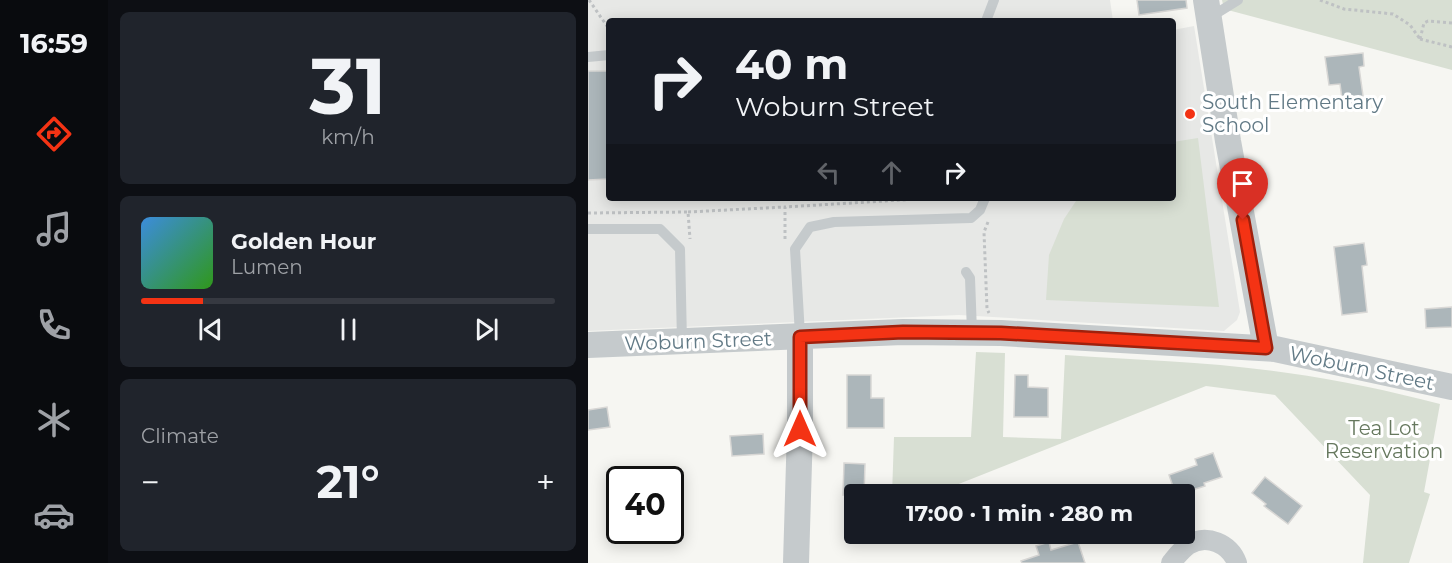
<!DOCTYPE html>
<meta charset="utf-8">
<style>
body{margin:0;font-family:Montserrat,sans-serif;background:#20242c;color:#f1f3f6;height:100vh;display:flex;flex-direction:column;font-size:22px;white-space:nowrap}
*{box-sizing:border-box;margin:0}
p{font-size:20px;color:#9ea1a6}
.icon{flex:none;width:33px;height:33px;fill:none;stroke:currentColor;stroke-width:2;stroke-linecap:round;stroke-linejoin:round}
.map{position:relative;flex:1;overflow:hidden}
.drawer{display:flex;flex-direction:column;gap:12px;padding:12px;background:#0d0f14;width:480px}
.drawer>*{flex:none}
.banner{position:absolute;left:18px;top:18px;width:570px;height:183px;border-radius:6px;box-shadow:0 3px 15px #0003;background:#171b24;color:#f1f3f6;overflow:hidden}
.speed{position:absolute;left:18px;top:466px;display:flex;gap:12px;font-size:30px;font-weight:700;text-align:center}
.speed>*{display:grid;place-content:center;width:78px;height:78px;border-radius:50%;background:#171b24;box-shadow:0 3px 15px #0003;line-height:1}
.speed .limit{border:3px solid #111;border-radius:9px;background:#fff;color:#111}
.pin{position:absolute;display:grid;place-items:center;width:51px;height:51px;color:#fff;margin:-62px -26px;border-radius:50% 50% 50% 0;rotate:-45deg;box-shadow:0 0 6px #0007}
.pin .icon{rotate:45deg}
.me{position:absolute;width:66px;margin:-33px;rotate:0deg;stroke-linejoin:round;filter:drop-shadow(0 0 4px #0008)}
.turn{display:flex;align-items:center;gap:21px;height:126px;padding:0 30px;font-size:27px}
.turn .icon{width:78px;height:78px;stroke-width:2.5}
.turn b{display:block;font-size:42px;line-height:51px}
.lanes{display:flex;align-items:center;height:57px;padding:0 30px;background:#0003;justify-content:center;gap:30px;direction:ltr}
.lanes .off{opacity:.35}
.big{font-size:45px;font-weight:700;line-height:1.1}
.drawer .card{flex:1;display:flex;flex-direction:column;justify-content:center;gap:9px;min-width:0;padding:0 21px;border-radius:9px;background:#20242c}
.drawer .dial{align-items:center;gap:0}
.dial b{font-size:78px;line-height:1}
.song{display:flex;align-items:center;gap:18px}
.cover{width:72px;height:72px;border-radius:9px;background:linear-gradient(135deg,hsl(210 70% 55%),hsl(110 70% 35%))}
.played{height:6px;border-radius:3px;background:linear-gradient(90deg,#f43314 15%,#363941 15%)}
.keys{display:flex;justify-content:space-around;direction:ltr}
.heat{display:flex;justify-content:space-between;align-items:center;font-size:33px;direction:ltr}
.trip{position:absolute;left:256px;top:484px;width:351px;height:60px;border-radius:6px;background:#171b24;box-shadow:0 3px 15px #0003;font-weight:700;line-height:60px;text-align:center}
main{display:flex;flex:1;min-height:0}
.menu{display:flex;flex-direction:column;width:108px;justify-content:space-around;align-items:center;background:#090b0e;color:#9ea1a6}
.menu .icon{width:42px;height:42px}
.menu .active{color:#f43314}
.menu b{font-size:27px;color:#f1f3f6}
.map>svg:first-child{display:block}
.built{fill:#e7e8e6}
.green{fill:#d8dfd3}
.building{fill:#acb6ba;stroke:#d8d7d5;stroke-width:1.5}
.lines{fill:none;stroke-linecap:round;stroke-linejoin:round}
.path{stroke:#bec1c3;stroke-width:3;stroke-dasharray:3 3;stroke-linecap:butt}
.service{stroke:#c5cacc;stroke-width:10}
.minor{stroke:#c5cacc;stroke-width:20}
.tertiary{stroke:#c5cacc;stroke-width:26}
.route-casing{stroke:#9f210d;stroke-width:15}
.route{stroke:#f43314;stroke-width:10}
.poi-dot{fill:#f43314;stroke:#fff;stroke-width:2}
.labels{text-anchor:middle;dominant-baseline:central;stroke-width:6;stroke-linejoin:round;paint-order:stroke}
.poi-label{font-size:20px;fill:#627a86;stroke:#fff;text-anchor:start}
.street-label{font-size:20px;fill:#627a86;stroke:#fff}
.park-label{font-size:20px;fill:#66785e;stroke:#fff}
</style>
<main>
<nav class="menu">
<b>16:59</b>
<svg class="icon active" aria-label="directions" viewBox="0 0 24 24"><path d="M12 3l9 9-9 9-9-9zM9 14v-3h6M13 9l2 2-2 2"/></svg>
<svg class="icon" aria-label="music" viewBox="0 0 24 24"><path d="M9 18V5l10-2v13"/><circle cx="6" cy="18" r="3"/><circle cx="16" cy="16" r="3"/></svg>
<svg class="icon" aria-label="phone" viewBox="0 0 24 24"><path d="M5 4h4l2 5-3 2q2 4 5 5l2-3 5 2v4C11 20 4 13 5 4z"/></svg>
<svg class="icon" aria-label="climate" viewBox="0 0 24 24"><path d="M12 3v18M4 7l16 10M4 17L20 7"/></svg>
<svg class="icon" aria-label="car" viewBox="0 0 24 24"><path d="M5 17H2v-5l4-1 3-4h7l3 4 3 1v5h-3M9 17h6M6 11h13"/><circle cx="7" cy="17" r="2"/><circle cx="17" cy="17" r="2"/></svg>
</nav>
<section class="drawer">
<div class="card dial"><b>31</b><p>km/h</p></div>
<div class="card">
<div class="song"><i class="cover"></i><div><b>Golden Hour</b><p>Lumen</p></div></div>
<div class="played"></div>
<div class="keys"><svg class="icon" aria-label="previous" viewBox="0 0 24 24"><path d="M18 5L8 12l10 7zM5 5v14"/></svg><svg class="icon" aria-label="pause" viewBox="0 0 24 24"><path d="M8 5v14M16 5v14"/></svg><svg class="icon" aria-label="next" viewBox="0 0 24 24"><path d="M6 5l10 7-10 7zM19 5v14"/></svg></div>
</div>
<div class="card"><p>Climate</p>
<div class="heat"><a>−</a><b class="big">21°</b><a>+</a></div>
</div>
</section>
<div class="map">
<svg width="864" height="563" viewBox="0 0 864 563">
<rect width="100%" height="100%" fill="#f6f6f2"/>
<path class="built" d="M0,0H522L525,21H21V198H585V30L606,26L652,312L649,320L636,331L371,315L0,331Z"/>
<path class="green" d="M634,0H864V70L636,9Z
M610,138L631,307L458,300L461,255L476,219L490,198H585V142Z
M388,352L417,353L415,437L473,439L477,355C551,360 626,362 700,373C751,380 802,391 852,404L836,492L842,494L821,563H775L782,495L687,395L618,386L343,495H304L306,437H383Z"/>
<path class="building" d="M549,0H598L599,8L551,15Z
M775,53L776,66L771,67L776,103L755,106L752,84L741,85L737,57Z
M0,71H21V179L0,180Z
M776,243L779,265L774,266L779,312L754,315L746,247Z
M864,307V327L838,328L837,309Z
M259,375H283V398H296V428H259Z
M427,375H440V387L460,388V417H426Z
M19,407L22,427L0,430V410Z
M175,434L176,454L144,456L142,436Z
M625,453L634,477L616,483L617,486L588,495L581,475L609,465L607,459Z
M256,463L277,464L276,495H255Z
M677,477L714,506L700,524L676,506L678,504L664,493Z
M461,542L463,550L490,542L497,563H434L433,561L451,555L448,546Z"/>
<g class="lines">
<path class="path" d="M1,0L21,29
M732,0L756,9L805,14L822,25L832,39
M832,39L836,23L840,21L864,23
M832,39L864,47
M100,212L197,207
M0,213L100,212L102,239
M400,222L396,232L399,309L401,313
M197,239V207L346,198"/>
<path class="service" d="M621,18L650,0
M398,21L406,0
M0,57L21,55
M0,229H72L92,249L94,342
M378,272L382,278L384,332
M212,335L207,249L222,227L246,222L383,218L392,210L397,198"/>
<path class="minor" d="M583,563C588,557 593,550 600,545C619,533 642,544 649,563"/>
<path class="tertiary" d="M618,0L640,141L678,348
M0,345L315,332L413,333L687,349L864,387
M208,563L212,429V337"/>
</g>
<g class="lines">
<defs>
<path id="route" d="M212,429V337L315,332L413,333L678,348L655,220"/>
</defs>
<use href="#route" class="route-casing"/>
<use href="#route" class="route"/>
</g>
<circle class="poi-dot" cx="602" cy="114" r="6"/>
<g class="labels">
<g class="poi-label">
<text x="614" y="102">South Elementary<tspan x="614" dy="23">School</tspan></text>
</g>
<g class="street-label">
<text transform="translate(110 341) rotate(-2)">Woburn Street</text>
<text transform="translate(774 368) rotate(12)">Woburn Street</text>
</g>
<g class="park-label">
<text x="796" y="428">Tea Lot<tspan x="796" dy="23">Reservation</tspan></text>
</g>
</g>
</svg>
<div class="speed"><div class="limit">40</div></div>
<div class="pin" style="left:655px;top:220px;background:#d93025"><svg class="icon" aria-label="arrive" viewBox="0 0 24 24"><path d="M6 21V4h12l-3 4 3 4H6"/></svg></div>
<svg class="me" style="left:212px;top:429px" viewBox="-20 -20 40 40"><path d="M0-17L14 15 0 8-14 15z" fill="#f43314" stroke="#fff" stroke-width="4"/></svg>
<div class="trip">17:00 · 1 min · 280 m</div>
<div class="banner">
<div class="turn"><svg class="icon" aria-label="right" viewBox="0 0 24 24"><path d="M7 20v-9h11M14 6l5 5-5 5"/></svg><div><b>40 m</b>Woburn Street</div></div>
<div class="lanes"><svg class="icon off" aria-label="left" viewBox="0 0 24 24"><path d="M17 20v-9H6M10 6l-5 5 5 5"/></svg><svg class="icon off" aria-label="ahead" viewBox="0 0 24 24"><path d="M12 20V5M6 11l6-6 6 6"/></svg><svg class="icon" aria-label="right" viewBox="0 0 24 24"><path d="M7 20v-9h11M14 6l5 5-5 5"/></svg></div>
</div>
</div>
</main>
